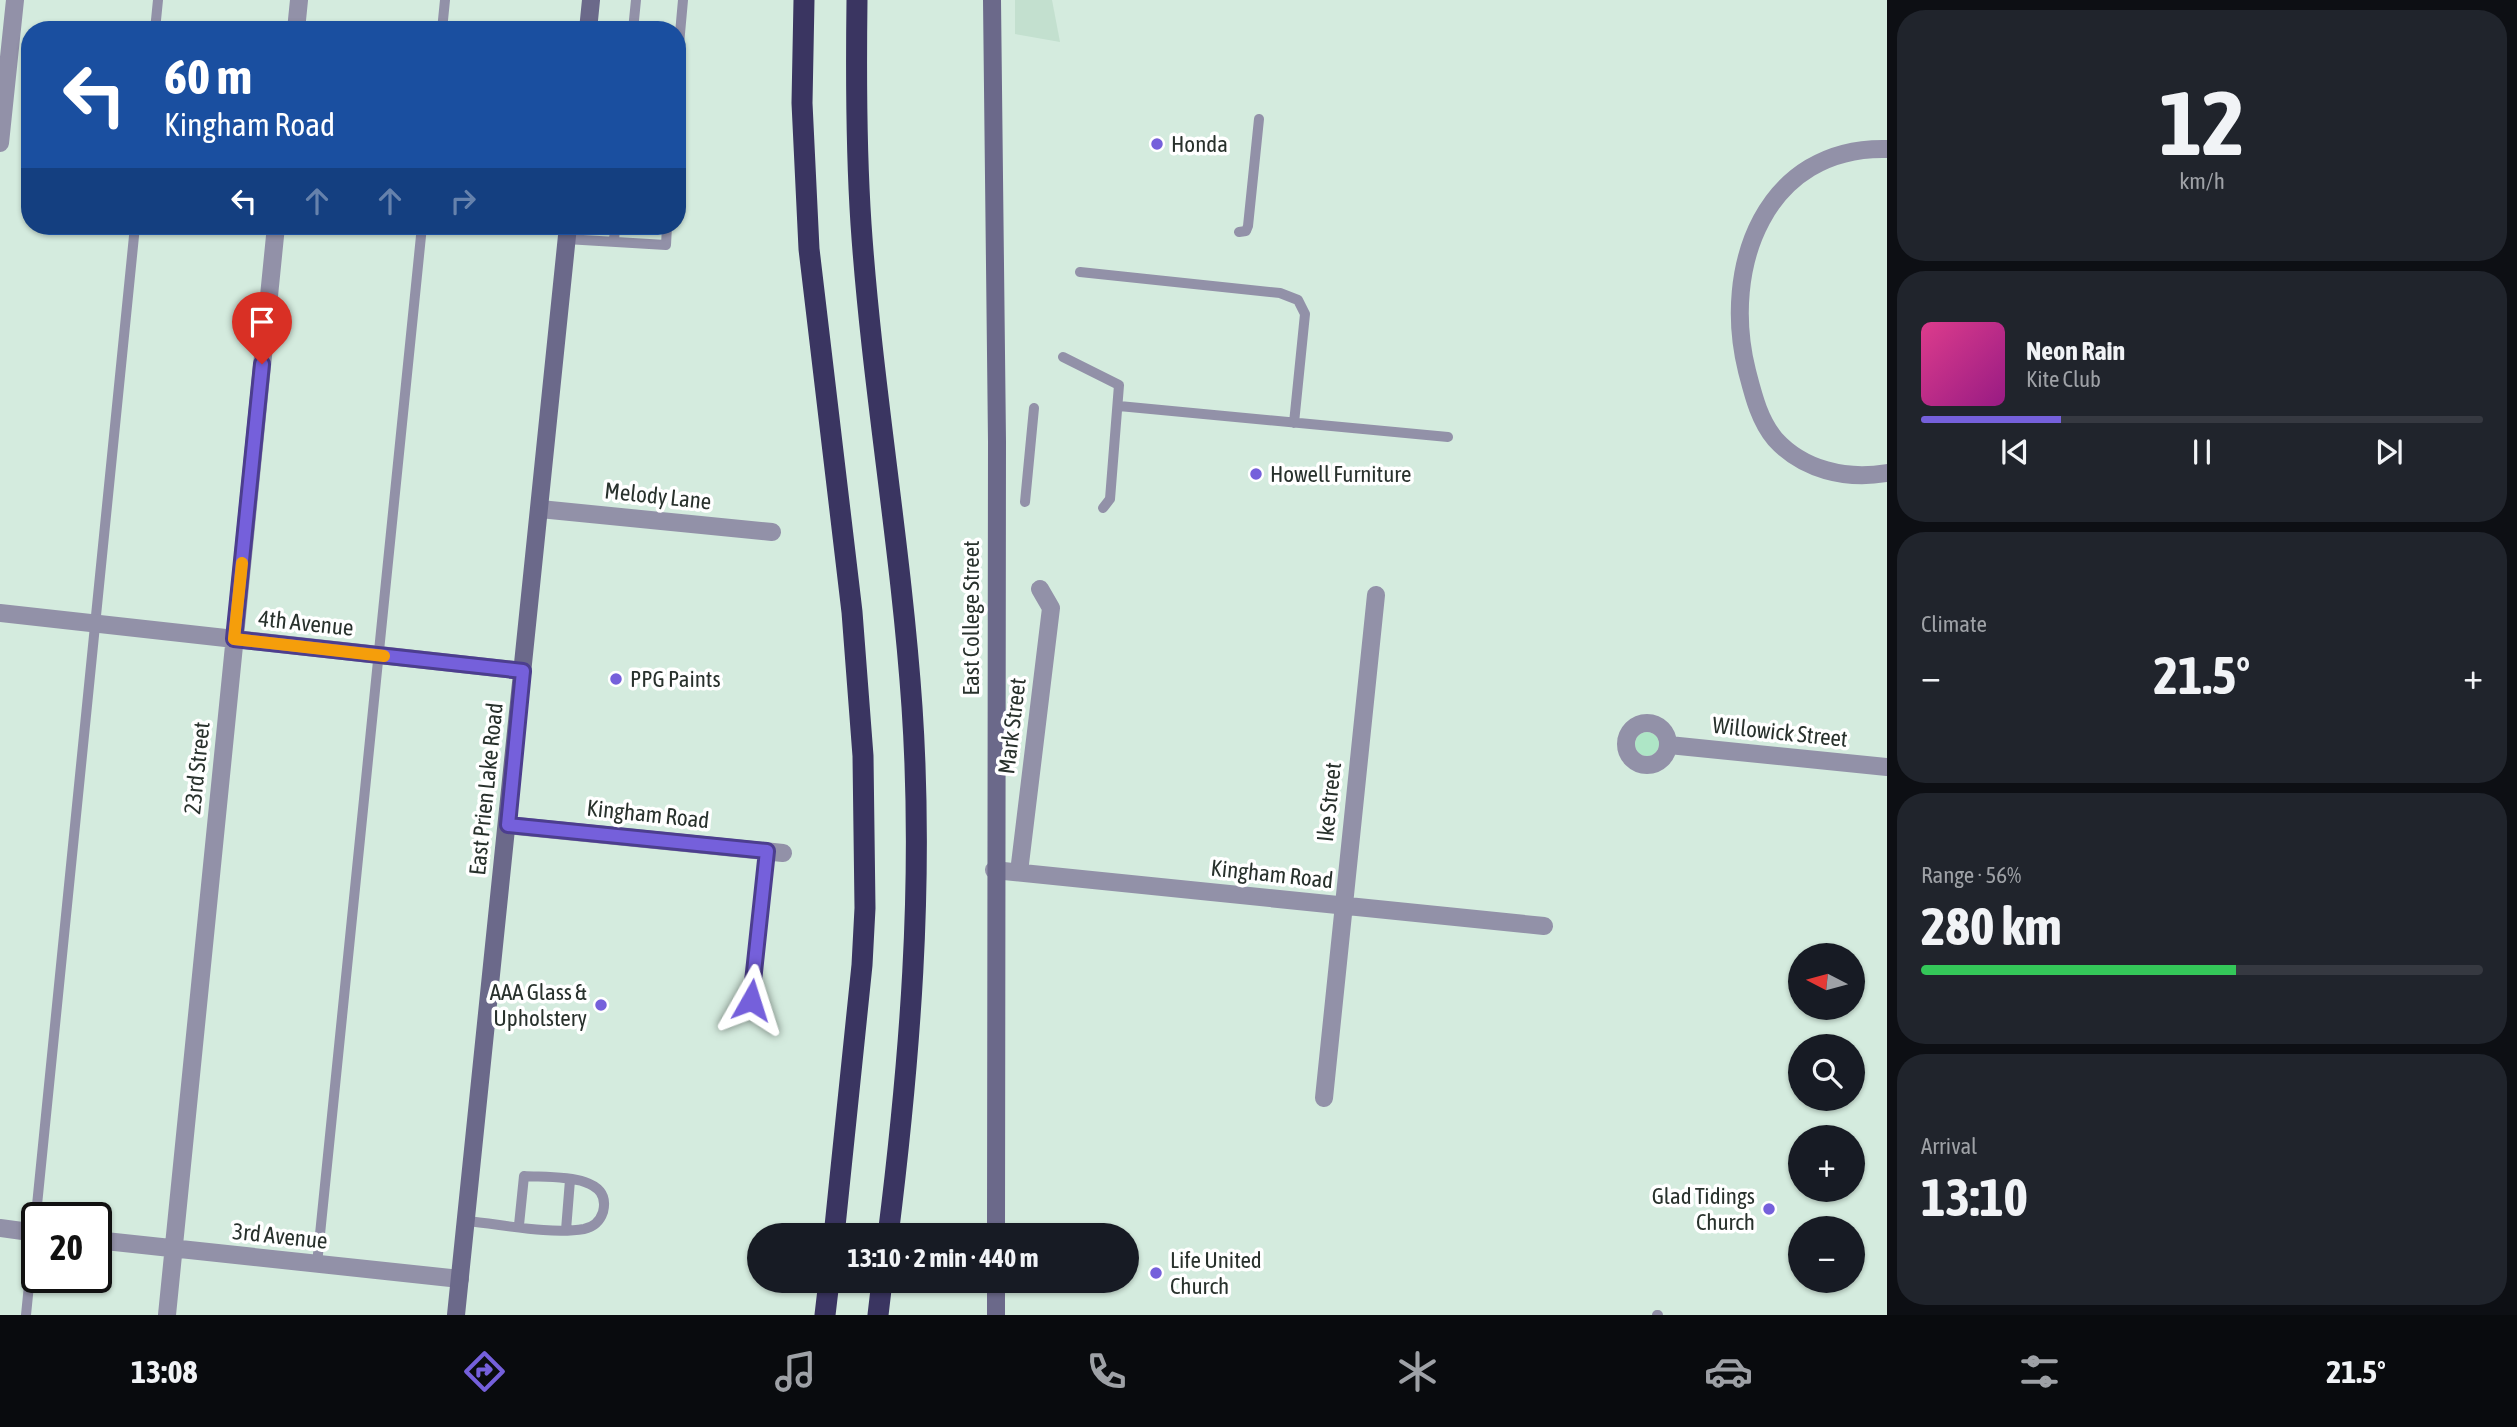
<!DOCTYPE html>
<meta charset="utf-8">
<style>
body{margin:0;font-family:"Asap Condensed",sans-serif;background:#20242c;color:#f1f3f6;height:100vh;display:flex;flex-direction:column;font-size:26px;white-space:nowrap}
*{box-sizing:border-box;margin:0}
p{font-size:23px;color:#9ea1a6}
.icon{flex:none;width:38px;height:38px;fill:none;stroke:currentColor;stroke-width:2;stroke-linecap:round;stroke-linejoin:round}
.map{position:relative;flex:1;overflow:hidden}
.sheet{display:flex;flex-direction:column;gap:10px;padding:10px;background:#0d0f14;width:630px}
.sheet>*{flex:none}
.guide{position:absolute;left:21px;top:21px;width:665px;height:214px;border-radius:28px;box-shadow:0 2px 5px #0004;background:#1a4fa0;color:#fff;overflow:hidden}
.needle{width:46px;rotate:276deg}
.fabs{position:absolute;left:1788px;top:943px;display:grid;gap:14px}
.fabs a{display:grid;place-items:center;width:77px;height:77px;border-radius:50%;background:#171b24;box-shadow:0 2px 5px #0004;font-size:35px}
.speed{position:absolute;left:21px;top:1202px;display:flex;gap:14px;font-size:35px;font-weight:700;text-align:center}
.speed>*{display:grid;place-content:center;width:91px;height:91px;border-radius:50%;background:#171b24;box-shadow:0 2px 5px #0004;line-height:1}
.speed .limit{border:4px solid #111;border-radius:10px;background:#fff;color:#111}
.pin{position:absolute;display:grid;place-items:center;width:60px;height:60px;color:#fff;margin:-72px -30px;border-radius:50% 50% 50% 0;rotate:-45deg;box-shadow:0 0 7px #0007}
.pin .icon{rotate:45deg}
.me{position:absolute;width:77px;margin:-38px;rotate:6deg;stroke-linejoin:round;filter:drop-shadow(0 0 5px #0008)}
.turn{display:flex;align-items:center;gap:24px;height:147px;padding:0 28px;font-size:32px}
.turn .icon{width:91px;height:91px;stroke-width:2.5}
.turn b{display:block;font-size:49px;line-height:60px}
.lanes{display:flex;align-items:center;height:66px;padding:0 28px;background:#0003;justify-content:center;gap:35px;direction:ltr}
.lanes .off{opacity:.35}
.big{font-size:52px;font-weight:700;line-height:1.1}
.sheet .tile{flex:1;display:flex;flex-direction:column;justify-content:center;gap:10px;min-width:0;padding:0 24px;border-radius:28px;background:#20242c}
.sheet .dial{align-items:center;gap:0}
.dial b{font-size:91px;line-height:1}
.song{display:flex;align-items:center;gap:21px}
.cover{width:84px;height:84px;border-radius:10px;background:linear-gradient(135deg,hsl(330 70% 55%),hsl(310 70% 35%))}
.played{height:7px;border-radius:4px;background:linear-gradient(90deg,#7560db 25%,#363941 25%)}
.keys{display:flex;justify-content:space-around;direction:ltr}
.heat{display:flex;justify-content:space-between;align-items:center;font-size:38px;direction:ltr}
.charge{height:10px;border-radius:5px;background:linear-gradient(90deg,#34c759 56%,#363941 0)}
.trip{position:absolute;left:747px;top:1223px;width:392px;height:70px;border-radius:35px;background:#171b24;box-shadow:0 2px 5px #0004;font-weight:700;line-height:70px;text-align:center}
.menu{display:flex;height:112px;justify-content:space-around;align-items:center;background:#090b0e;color:#9ea1a6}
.menu .icon{width:49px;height:49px}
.menu .on{color:#7560db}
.menu b{font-size:32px;color:#f1f3f6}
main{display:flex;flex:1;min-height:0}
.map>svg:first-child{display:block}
.built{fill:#c3e0cf}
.green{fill:#aee6c6}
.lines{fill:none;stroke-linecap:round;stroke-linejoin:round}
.lane{stroke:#9291a8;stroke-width:10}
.street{stroke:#9291a8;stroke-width:18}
.secondary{stroke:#6b698a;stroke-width:18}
.highway{stroke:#3a3561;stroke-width:21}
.route-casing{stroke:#4c3e8e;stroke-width:18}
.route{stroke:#7560db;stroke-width:12}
.slow{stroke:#f59e0b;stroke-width:12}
.poi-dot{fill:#7560db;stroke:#fff;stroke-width:2.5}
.labels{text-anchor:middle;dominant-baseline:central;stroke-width:7;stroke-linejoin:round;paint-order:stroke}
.poi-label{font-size:23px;fill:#28312c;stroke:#fff;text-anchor:start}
.street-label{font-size:23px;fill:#28312c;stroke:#fff}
</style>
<main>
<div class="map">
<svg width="1887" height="1315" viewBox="0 0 1887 1315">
<rect width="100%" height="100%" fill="#d4ebde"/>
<path class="built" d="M1015,0H1052L1060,42L1015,34Z"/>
<path class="green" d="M1635 744a12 12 0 1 1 24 0a12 12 0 1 1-24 0Z"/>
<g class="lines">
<path class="lane" d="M155,30L158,0
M442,30L445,0
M633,30L636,0
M677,67L683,0
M1239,232L1246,231L1248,226L1259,119
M566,239L666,245L667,226
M614,242L615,226
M1080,272L1280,293L1298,300L1305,314L1294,423
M1063,357L1119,385L1110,499L1103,508
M1119,406L1448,437
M1025,502L1034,408
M751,1001L767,851
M466,1221C501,1224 550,1235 584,1229C594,1227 600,1221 603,1212C613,1172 549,1178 524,1176L519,1225
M566,1230L570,1180
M317,1264L422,226
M26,1315L135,226
M1657,1315H1658"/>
<path class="street" d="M296,30L299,0
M0,143L15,0
M1887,149C1765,146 1721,267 1747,371C1753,394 1759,420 1775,439C1803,470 1846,480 1887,473
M540,509L772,532
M0,613L523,671
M1626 744a21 21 0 1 1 42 0a21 21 0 1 1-42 0Z
M1669,745L1887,767
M507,825L783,853
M994,870L1544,926
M1019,872L1051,608L1040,589
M1324,1098L1376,595
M0,1228L37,1233
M96,1240L460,1279
M167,1315L276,226"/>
<path class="secondary" d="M992,0L997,441L996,1236
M588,30L591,0
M996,1281V1315
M456,1315L568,226"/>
<path class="highway" d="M804,0L802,103L809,249L852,612L863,756L865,908L862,965L834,1236
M857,0C856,75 856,149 861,224C872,386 901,546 912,707C924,885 910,1059 888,1236
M825,1315L829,1281
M878,1315L882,1281"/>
</g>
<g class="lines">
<defs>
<path id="route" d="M262,364L234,639L523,671L508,825L767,851L751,1000"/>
</defs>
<use href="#route" class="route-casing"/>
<use href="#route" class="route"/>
<path class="slow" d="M242,563L234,639L384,656"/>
</g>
<g class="poi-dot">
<circle cx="1157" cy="144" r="7"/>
<circle cx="1256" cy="474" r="7"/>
<circle cx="616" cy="679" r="7"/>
<circle cx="601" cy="1005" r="7"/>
<circle cx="1769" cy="1209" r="7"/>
<circle cx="1156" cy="1273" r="7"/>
</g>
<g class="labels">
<g class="poi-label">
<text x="1171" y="144">Honda</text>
<text x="1270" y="474">Howell Furniture</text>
<text x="630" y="679">PPG Paints</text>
<text x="587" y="992" text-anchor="end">AAA Glass &amp;<tspan x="587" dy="26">Upholstery</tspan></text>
<text x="1755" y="1196" text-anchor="end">Glad Tidings<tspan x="1755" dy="26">Church</tspan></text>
<text x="1170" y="1260">Life United<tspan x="1170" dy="26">Church</tspan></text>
</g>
<g class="street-label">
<text transform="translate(658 496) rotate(6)">Melody Lane</text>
<text transform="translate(971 618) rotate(-90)">East College Street</text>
<text transform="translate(306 623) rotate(6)">4th Avenue</text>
<text transform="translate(1012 726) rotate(-83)">Mark Street</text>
<text transform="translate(1780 732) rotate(6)">Willowick Street</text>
<text transform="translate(197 768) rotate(-84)">23rd Street</text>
<text transform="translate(486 789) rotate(-84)">East Prien Lake Road</text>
<text transform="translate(1329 802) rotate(-84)">Ike Street</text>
<text transform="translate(648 814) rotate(6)">Kingham Road</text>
<text transform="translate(1272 874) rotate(6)">Kingham Road</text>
<text transform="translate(280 1236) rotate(6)">3rd Avenue</text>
</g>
</g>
</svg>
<div class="fabs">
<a><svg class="needle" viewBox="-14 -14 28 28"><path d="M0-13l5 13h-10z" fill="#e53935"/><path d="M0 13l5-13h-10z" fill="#9ea1a6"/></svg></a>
<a><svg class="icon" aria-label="search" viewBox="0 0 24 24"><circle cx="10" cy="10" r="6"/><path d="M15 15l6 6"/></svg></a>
<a>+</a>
<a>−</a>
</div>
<div class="speed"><div class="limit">20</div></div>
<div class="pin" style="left:262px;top:364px;background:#d93025"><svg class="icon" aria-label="arrive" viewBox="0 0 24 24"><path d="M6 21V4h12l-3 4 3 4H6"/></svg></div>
<svg class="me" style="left:751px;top:1000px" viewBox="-20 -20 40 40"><path d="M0-17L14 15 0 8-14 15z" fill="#7560db" stroke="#fff" stroke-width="4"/></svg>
<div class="trip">13:10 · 2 min · 440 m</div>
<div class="guide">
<div class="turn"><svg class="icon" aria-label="left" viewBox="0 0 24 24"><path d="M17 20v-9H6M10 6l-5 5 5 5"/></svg><div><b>60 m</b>Kingham Road</div></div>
<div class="lanes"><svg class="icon" aria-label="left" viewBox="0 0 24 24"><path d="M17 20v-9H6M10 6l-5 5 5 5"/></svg><svg class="icon off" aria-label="ahead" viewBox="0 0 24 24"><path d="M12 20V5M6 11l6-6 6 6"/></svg><svg class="icon off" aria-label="ahead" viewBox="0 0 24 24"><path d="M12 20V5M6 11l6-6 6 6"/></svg><svg class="icon off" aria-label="right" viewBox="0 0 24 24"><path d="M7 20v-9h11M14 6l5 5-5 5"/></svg></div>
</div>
</div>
<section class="sheet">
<div class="tile dial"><b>12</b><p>km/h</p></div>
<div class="tile">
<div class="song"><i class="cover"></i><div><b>Neon Rain</b><p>Kite Club</p></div></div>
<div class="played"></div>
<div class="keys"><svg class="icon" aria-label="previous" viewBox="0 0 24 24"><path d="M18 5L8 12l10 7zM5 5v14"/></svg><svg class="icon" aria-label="pause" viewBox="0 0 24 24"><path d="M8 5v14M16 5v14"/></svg><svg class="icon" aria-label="next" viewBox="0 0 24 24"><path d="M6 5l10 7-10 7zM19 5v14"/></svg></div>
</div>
<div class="tile"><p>Climate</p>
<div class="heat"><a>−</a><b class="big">21.5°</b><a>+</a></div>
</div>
<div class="tile"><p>Range · 56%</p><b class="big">280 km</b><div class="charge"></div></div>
<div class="tile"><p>Arrival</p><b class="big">13:10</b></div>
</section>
</main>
<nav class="menu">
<b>13:08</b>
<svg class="icon on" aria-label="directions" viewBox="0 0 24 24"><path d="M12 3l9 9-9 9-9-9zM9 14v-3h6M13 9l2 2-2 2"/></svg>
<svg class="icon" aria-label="music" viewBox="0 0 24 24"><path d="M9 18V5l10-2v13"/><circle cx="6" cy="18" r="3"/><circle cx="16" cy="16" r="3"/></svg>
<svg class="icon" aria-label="phone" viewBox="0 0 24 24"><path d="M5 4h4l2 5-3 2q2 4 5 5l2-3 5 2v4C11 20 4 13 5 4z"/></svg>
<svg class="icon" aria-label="climate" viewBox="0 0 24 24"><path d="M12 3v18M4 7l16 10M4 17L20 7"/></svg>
<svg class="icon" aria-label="car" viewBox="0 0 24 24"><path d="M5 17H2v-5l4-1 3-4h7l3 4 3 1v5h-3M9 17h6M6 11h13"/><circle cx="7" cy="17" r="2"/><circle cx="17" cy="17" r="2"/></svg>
<svg class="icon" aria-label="filters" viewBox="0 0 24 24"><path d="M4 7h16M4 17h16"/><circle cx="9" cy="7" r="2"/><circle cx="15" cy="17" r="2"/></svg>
<b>21.5°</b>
</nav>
